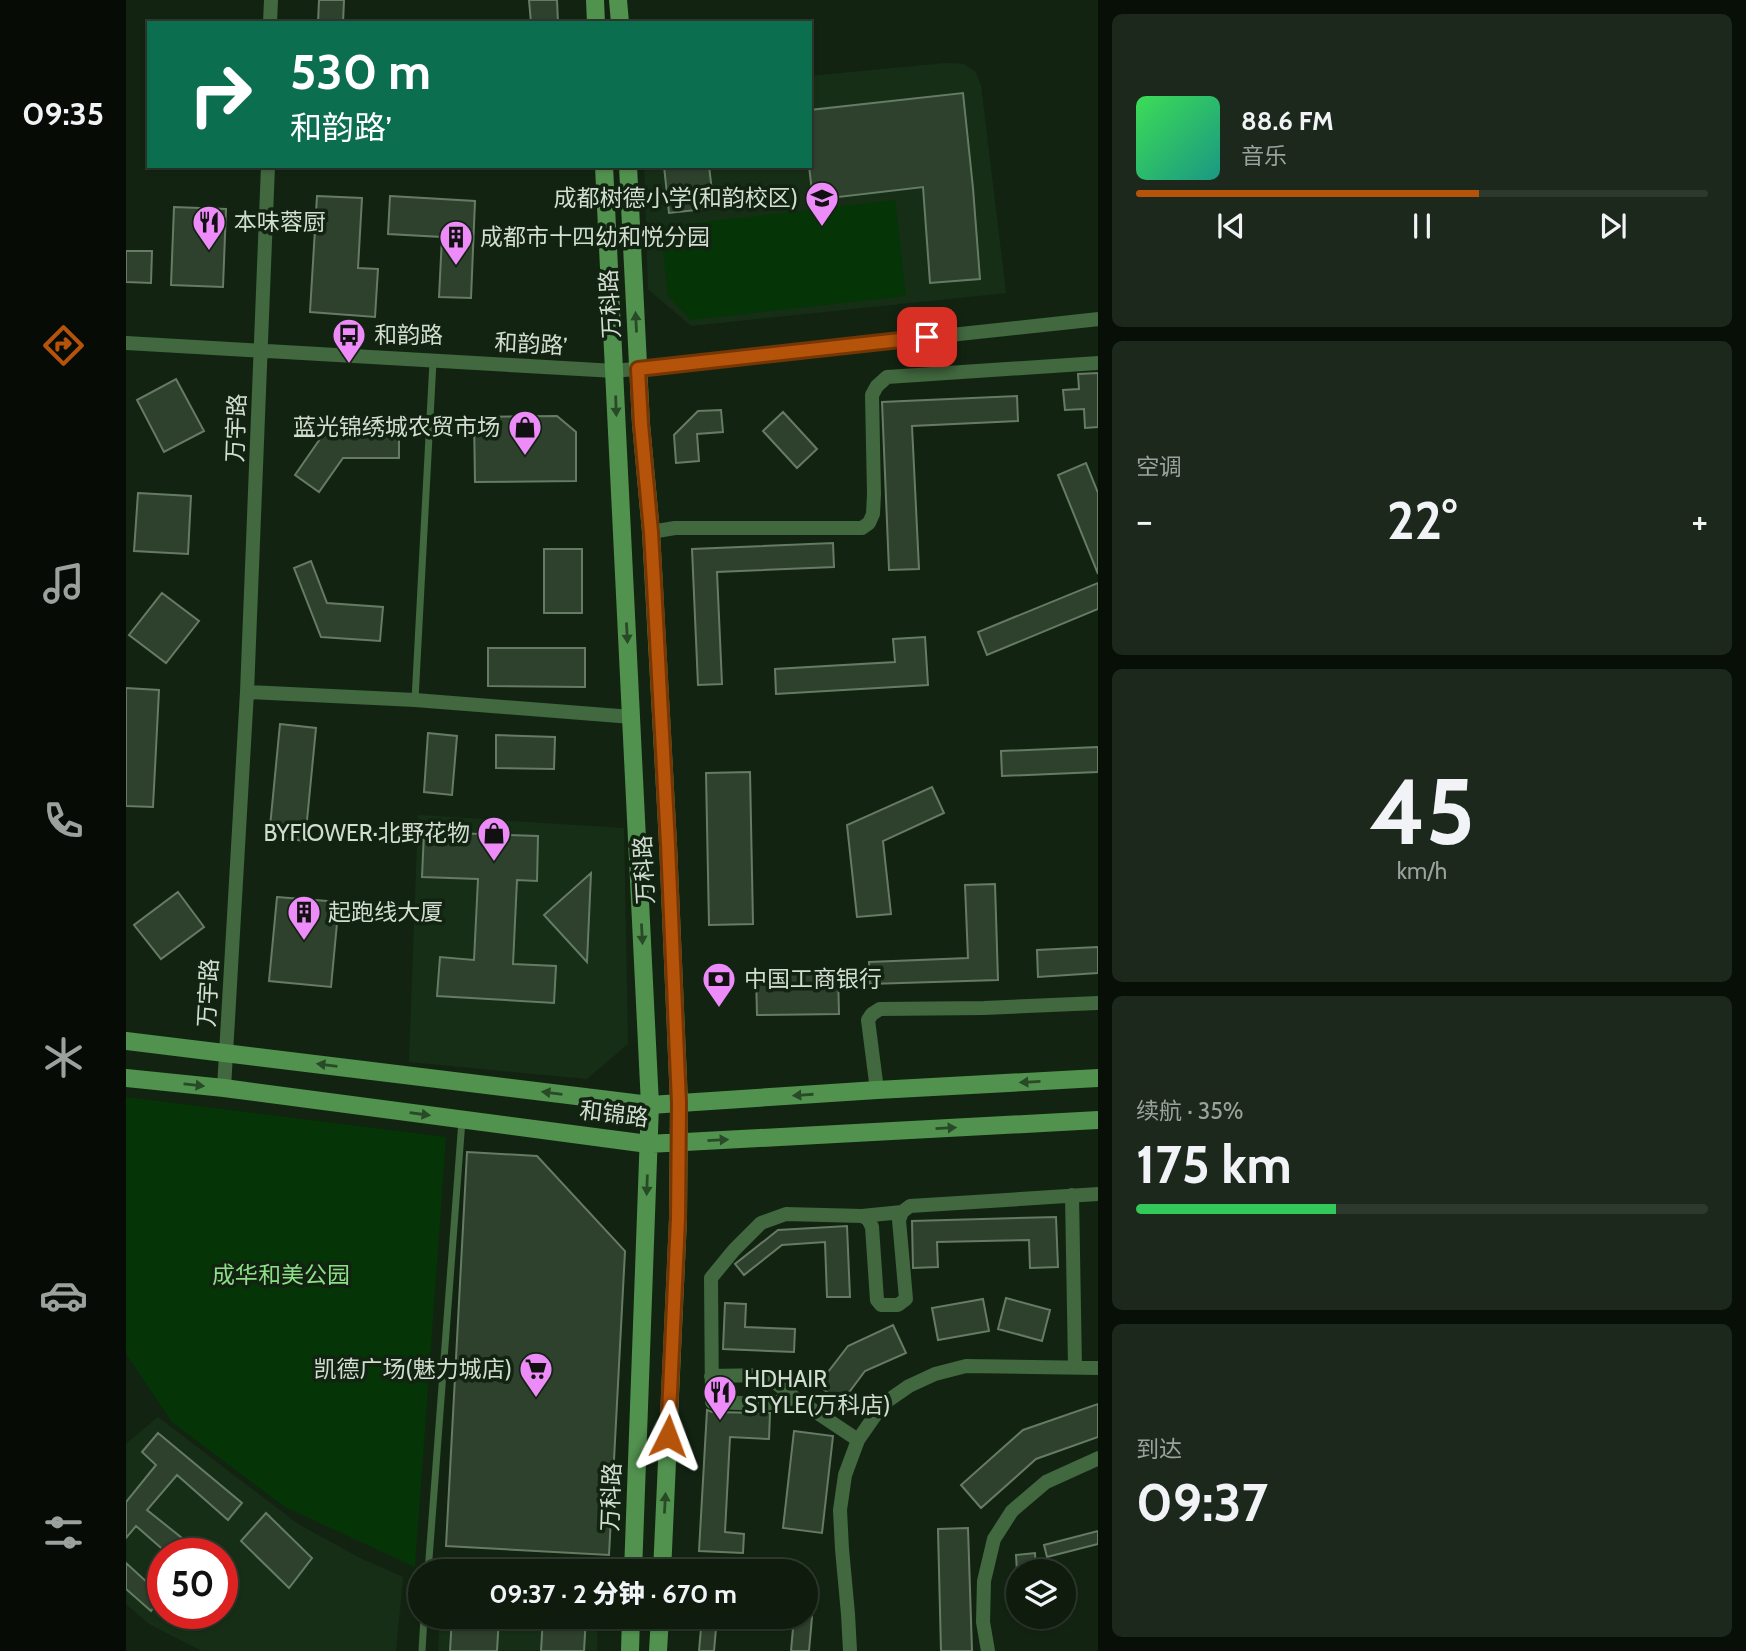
<!DOCTYPE html>
<html lang="zh">
<meta charset="utf-8">
<style>
body{margin:0;font-family:Cabin,"Noto Sans SC",sans-serif;background:#1c281b;color:#f1f3f6;height:100vh;display:flex;flex-direction:column;font-size:26px;white-space:nowrap}
*{box-sizing:border-box;margin:0}
p{font-size:23px;color:#9ba19d}
.icon{flex:none;width:38px;height:38px;fill:none;stroke:currentColor;stroke-width:2;stroke-linecap:round;stroke-linejoin:round}
.map{position:relative;flex:1;overflow:hidden}
.sheet{display:flex;flex-direction:column;gap:14px;padding:14px;background:#080f07;width:648px}
.sheet>*{flex:none}
.banner{position:absolute;left:21px;top:21px;width:665px;height:147px;border-radius:0px;box-shadow:0 2px 5px #0004,0 0 0 2px #2e392e;background:#0b6e4f;color:#fff;overflow:hidden}
.buttons{position:absolute;left:880px;top:1559px;display:grid;gap:14px}
.buttons a{display:grid;place-items:center;width:70px;height:70px;border-radius:50%;background:#0e1b0d;box-shadow:0 2px 5px #0004,0 0 0 2px #2e392e;font-size:35px}
.speed{position:absolute;left:21px;top:1538px;display:flex;gap:14px;font-size:35px;font-weight:700;text-align:center}
.speed>*{display:grid;place-content:center;width:91px;height:91px;border-radius:50%;background:#0e1b0d;box-shadow:0 2px 5px #0004,0 0 0 2px #2e392e;line-height:1}
.speed .limit{border:10px solid #d22;background:#fff;color:#111}
.pin{position:absolute;display:grid;place-items:center;width:60px;height:60px;color:#fff;margin:-30px;border-radius:14px;box-shadow:0 4px 10px #0006}
.me{position:absolute;width:77px;margin:-38px;rotate:3deg;stroke-linejoin:round;filter:drop-shadow(0 0 5px #0008)}
.turn{display:flex;align-items:center;gap:24px;height:147px;padding:0 28px;font-size:32px}
.turn .icon{width:91px;height:91px;stroke-width:2.5}
.turn b{display:block;font-size:49px;line-height:60px}
.big{font-size:52px;font-weight:800;line-height:1.1}
.sheet .widget{flex:1;display:flex;flex-direction:column;justify-content:center;gap:10px;min-width:0;padding:0 24px;border-radius:10px;background:#1c281b}
.sheet .dial{align-items:center;gap:0}
.dial b{font-size:91px;line-height:1}
.song{display:flex;align-items:center;gap:21px}
.cover{width:84px;height:84px;border-radius:10px;background:linear-gradient(135deg,hsl(130 70% 55%),hsl(170 70% 35%))}
.played{height:7px;border-radius:4px;background:linear-gradient(90deg,#b45309 60%,#2e392e 60%)}
.keys{display:flex;justify-content:space-around;direction:ltr}
.heat{display:flex;justify-content:space-between;align-items:center;font-size:38px;direction:ltr}
.charge{height:10px;border-radius:5px;background:linear-gradient(90deg,#34c759 35%,#2e392e 0)}
.trip{position:absolute;left:282px;top:1559px;width:410px;height:70px;border-radius:35px;background:#0e1b0d;box-shadow:0 2px 5px #0004,0 0 0 2px #2e392e;font-weight:800;line-height:70px;text-align:center}
main{display:flex;flex:1;min-height:0}
.menu{display:flex;flex-direction:column;width:126px;justify-content:space-around;align-items:center;background:#060b05;color:#9ba19d}
.menu .icon{width:49px;height:49px}
.menu .on{color:#b45309}
.menu b{font-size:32px;color:#f1f3f6}
.map>svg:first-child{display:block}
.built{fill:#172e16;fill-rule:evenodd}
.green{fill:#053406}
.building{fill:#2e412d;stroke:#667b64;stroke-width:2}
.lines{fill:none;stroke-linecap:round;stroke-linejoin:round}
.lane{stroke:#41683f;stroke-width:7}
.street{stroke:#41683f;stroke-width:14}
.secondary{stroke:#52924f;stroke-width:18}
.oneway{fill:#284a27}
.route-casing{stroke:#753606;stroke-width:18}
.route{stroke:#b45309;stroke-width:12}
.labels{text-anchor:middle;dominant-baseline:central;stroke-width:7;stroke-linejoin:round;paint-order:stroke}
.poi-label{font-size:23px;fill:#d2ddd1;stroke:#122411;text-anchor:start}
.street-label{font-size:23px;fill:#d2ddd1;stroke:#122411}
.park-label{font-size:23px;fill:#8cdf87;stroke:#122411}
</style>
<main>
<nav class="menu">
<b>09:35</b>
<svg class="icon on" aria-label="directions" viewBox="0 0 24 24"><path d="M12 3l9 9-9 9-9-9zM9 14v-3h6M13 9l2 2-2 2"/></svg>
<svg class="icon" aria-label="music" viewBox="0 0 24 24"><path d="M9 18V5l10-2v13"/><circle cx="6" cy="18" r="3"/><circle cx="16" cy="16" r="3"/></svg>
<svg class="icon" aria-label="phone" viewBox="0 0 24 24"><path d="M5 4h4l2 5-3 2q2 4 5 5l2-3 5 2v4C11 20 4 13 5 4z"/></svg>
<svg class="icon" aria-label="climate" viewBox="0 0 24 24"><path d="M12 3v18M4 7l16 10M4 17L20 7"/></svg>
<svg class="icon" aria-label="car" viewBox="0 0 24 24"><path d="M5 17H2v-5l4-1 3-4h7l3 4 3 1v5h-3M9 17h6M6 11h13"/><circle cx="7" cy="17" r="2"/><circle cx="17" cy="17" r="2"/></svg>
<svg class="icon" aria-label="filters" viewBox="0 0 24 24"><path d="M4 7h16M4 17h16"/><circle cx="9" cy="7" r="2"/><circle cx="15" cy="17" r="2"/></svg>
</nav>
<div class="map">
<svg width="973" height="1651" viewBox="0 0 973 1651">
<rect width="100%" height="100%" fill="#122411"/>
<path class="built" d="M820,63L838,64L849,71L855,85L880,293L565,326L522,289L518,166H684V76Z
M292,815L498,828L502,1044L461,1079L283,1062Z
M32,1417L172,1524L234,1558L277,1577L270,1651H76L23,1624L0,1604V1444ZM37,1554H96V1614H37Z
M314,1617H472L471,1651H312Z"/>
<path class="green" d="M769,200L780,296L565,320L542,296L534,227Z
M0,1097L320,1137L289,1567L159,1507L46,1422L2,1357L0,1353Z"/>
<path class="building" d="M193,0H218L217,23H192Z
M403,0H431L432,23H405Z
M837,93L847,188L854,279L804,283L797,187L687,200L683,166H684V110Z
M538,166H583L588,208L543,213Z
M191,196L236,198L232,268L252,269L249,317L184,312Z
M264,196L349,201L345,298L313,297L316,237L262,234Z
M48,207L100,209L97,287L45,285Z
M0,251H26L25,283L0,282Z
M972,373V427L959,428L958,409L939,410L937,390L953,389L952,374Z
M50,379L78,431L38,452L11,400Z
M891,396L892,421L786,426L793,569L763,570L756,402Z
M595,410L597,432L571,434L573,461L550,463L548,435L572,411Z
M657,412L691,449L671,468L637,431Z
M431,416L450,432V481L349,482L348,417Z
M203,426H273V458H217L193,492L169,475Z
M960,463L972,493V574L932,475Z
M12,493L65,496L62,554L8,551Z
M707,543L708,567L591,572L596,684L572,685L566,549Z
M418,549H456V613H418Z
M185,561L201,603L257,607L254,641L195,637L168,568Z
M972,583V609L861,655L852,632Z
M36,593L73,621L40,663L3,635Z
M799,637L802,685L650,694L649,669L769,662L767,639Z
M362,648H459V687L362,686Z
M0,688L33,690L27,807L0,806Z
M154,724L190,728L179,841L143,837Z
M302,733L331,736L326,795L298,792Z
M370,735L429,737L428,769L370,768Z
M972,747V772L876,776L875,751Z
M624,772L627,924L583,925L580,773Z
M806,787L818,813L757,841L765,914L731,917L721,825Z
M298,832L412,836L411,881L391,880L387,964L430,966L428,1003L311,996L314,957L348,960L352,879L296,877Z
M465,873L461,962L418,915Z
M869,884L872,980L744,984L743,962L842,958L839,885Z
M52,892L78,927L35,959L8,925Z
M151,897L213,902L205,987L143,981Z
M972,947V973L912,977L911,950Z
M712,973L713,1014L631,1015L630,975Z
M341,1152L411,1156L499,1251L483,1555L320,1546Z
M930,1217L932,1267L904,1268L903,1240L811,1242L812,1267L787,1268L786,1221Z
M721,1226L724,1297H701L699,1242L656,1245L618,1275L609,1264L652,1230Z
M880,1298L924,1310L916,1341L872,1329Z
M857,1299L863,1331L812,1340L806,1308Z
M599,1303L620,1304L619,1327L669,1329L668,1352L597,1349Z
M767,1325L780,1353L739,1371L715,1403L692,1385L722,1346Z
M972,1404V1437L910,1459L855,1508L835,1485L897,1430Z
M581,1410L586,1412L644,1413L643,1439L604,1437L599,1532L618,1534L617,1553L573,1551Z
M668,1431L707,1436L696,1533L657,1528Z
M32,1433L116,1503L102,1520L51,1475L21,1510L76,1554H42L10,1526L0,1538V1502L30,1465L16,1452Z
M140,1513L186,1558L163,1588L115,1541Z
M842,1528L846,1651H815L812,1529Z
M972,1531V1544L921,1557L918,1545Z
M909,1553L910,1572H891L890,1555Z
M0,1563L36,1596L25,1611L0,1589Z
M326,1617H373L371,1651H324Z
M417,1617H460L458,1651H415Z
M576,1617H591L588,1651H573Z
M668,1617H686L683,1651H665Z"/>
<g class="lines">
<path class="lane" d="M289,700L307,361
M302,1572L336,1120
M296,1651L298,1617"/>
<path class="street" d="M144,23L145,0
M0,343L489,371L973,319
M525,532L549,528H736L743,523L747,514L748,494L746,395L751,386L761,377L973,363
M121,692L289,700L506,717
M98,1088L121,692L142,166
M751,1090L742,1020L746,1014L754,1009L858,1008L973,1003
M946,1195L949,1367
M736,1216L742,1219L746,1227L751,1300L755,1305H772L780,1299L773,1220L776,1212L784,1206L973,1194
M585,1376L640,1375L669,1398L732,1440
M669,1398L640,1404L586,1402L585,1278L608,1250L635,1223L660,1214L736,1216L776,1212
M724,1651L722,1614L716,1549L714,1510L719,1475L732,1440L757,1404L783,1386L809,1374L840,1366L973,1368
M862,1651L857,1622L858,1581L868,1539L886,1511L920,1482L973,1458"/>
<path class="secondary" d="M469,0L470,23
M492,0L494,23
M478,166L524,1105L507,1572
M502,166L515,424L525,532L542,844L553,1103L552,1219L536,1572
M0,1041L524,1105L751,1090L973,1078
M0,1078L98,1088L522,1144L973,1120
M504,1651L505,1617
M532,1651L534,1617"/>
</g>
<defs><path id="oneway-solid" d="M-6-.8H1V-3.2L6.5 0L1 3.2V.8H-6Z" transform="scale(1.75)"/></defs>
<g class="oneway">
<use href="#oneway-solid" transform="translate(510 322) rotate(-93)"/>
<use href="#oneway-solid" transform="translate(490 406) rotate(88)"/>
<use href="#oneway-solid" transform="translate(501 633) rotate(87)"/>
<use href="#oneway-solid" transform="translate(516 934) rotate(87)"/>
<use href="#oneway-solid" transform="translate(201 1065) rotate(-173)"/>
<use href="#oneway-solid" transform="translate(904 1082) rotate(177)"/>
<use href="#oneway-solid" transform="translate(68 1085) rotate(6)"/>
<use href="#oneway-solid" transform="translate(426 1093) rotate(-173)"/>
<use href="#oneway-solid" transform="translate(677 1095) rotate(176)"/>
<use href="#oneway-solid" transform="translate(294 1114) rotate(8)"/>
<use href="#oneway-solid" transform="translate(820 1128) rotate(-3)"/>
<use href="#oneway-solid" transform="translate(592 1140) rotate(-3)"/>
<use href="#oneway-solid" transform="translate(521 1185) rotate(92)"/>
<use href="#oneway-solid" transform="translate(539 1503) rotate(-87)"/>
</g>
<g class="lines">
<defs>
<path id="route" d="M542,1436L552,1219L553,1103L542,844L528,584L525,532L515,424L512,369L801,337"/>
</defs>
<use href="#route" class="route-casing"/>
<use href="#route" class="route"/>
</g>
<defs>
<symbol id="school-pin" viewBox="-11 -11 22 30"><path d="M0 17L-7.5 6A9.5 9.5 0 1 1 7.5 6Z" fill="#ed8cf9" stroke="#122411"/><path d="M0-5L7-2L0 1L-7-2ZM-4 1L0 2.5L4 1V4Q0 6-4 4Z" fill="#111"/></symbol>
<symbol id="restaurant-pin" viewBox="-11 -11 22 30"><path d="M0 17L-7.5 6A9.5 9.5 0 1 1 7.5 6Z" fill="#ed8cf9" stroke="#122411"/><path d="M-5-6h1v4h1v-4h1v4h1v-4h1v5L-1.5 .5V6h-2V.5L-5-1ZM5-6V6H3V1.5H1.5Q1.5-4 5-6Z" fill="#111"/></symbol>
<symbol id="building-pin" viewBox="-11 -11 22 30"><path d="M0 17L-7.5 6A9.5 9.5 0 1 1 7.5 6Z" fill="#ed8cf9" stroke="#122411"/><path d="M-4-6H4V6H1V3H-1V6H-4ZM-2.5-4.3h1.7v1.8h-1.7ZM.8-4.3h1.7v1.8H.8ZM-2.5-1h1.7V.8h-1.7ZM.8-1h1.7V.8H.8Z" fill="#111"/></symbol>
<symbol id="bus-pin" viewBox="-11 -11 22 30"><path d="M0 17L-7.5 6A9.5 9.5 0 1 1 7.5 6Z" fill="#ed8cf9" stroke="#122411"/><path d="M-5-6H5V4H4V6H2V4H-2V6H-4V4H-5ZM-3.5-4V0h7V-4ZM-3.5 1.2v1.5H-2V1.2ZM2 1.2v1.5H3.5V1.2Z" fill="#111"/></symbol>
<symbol id="shop-pin" viewBox="-11 -11 22 30"><path d="M0 17L-7.5 6A9.5 9.5 0 1 1 7.5 6Z" fill="#ed8cf9" stroke="#122411"/><path d="M-5-2.5h2.3a2.7 3.5 0 0 1 5.4 0H5L5.5 6h-11ZM-1.5-2.5h3a1.5 2.3 0 0 0-3 0Z" fill="#111"/></symbol>
<symbol id="bank-pin" viewBox="-11 -11 22 30"><path d="M0 17L-7.5 6A9.5 9.5 0 1 1 7.5 6Z" fill="#ed8cf9" stroke="#122411"/><path d="M-6-4H6V4H-6ZM0-2.3a2.3 2.3 0 1 0 0 4.6a2.3 2.3 0 1 0 0-4.6Z" fill="#111"/></symbol>
<symbol id="supermarket-pin" viewBox="-11 -11 22 30"><path d="M0 17L-7.5 6A9.5 9.5 0 1 1 7.5 6Z" fill="#ed8cf9" stroke="#122411"/><path d="M-6-5.5h2.5l.6 2H6L4.5 2H-2.5L-4.4-4H-6ZM-1.5 3.2a1.3 1.3 0 1 0 .1 0ZM3 3.2a1.3 1.3 0 1 0 .1 0Z" fill="#111"/></symbol>
</defs>
<g fill-rule="evenodd">
<use href="#school-pin" x="677" y="179" width="38" height="52"/>
<use href="#restaurant-pin" x="64" y="203" width="38" height="52"/>
<use href="#building-pin" x="311" y="218" width="38" height="52"/>
<use href="#bus-pin" x="204" y="316" width="38" height="52"/>
<use href="#shop-pin" x="380" y="408" width="38" height="52"/>
<use href="#shop-pin" x="349" y="814" width="38" height="52"/>
<use href="#building-pin" x="159" y="893" width="38" height="52"/>
<use href="#bank-pin" x="574" y="960" width="38" height="52"/>
<use href="#supermarket-pin" x="391" y="1350" width="38" height="52"/>
<use href="#restaurant-pin" x="575" y="1373" width="38" height="52"/>
</g>
<g class="labels">
<g class="poi-label">
<text x="672" y="198" text-anchor="end">成都树德小学(和韵校区)</text>
<text x="108" y="222">本味蓉厨</text>
<text x="354" y="237">成都市十四幼和悦分园</text>
<text x="248" y="335">和韵路</text>
<text x="374" y="427" text-anchor="end">蓝光锦绣城农贸市场</text>
<text x="344" y="833" text-anchor="end">BYFlOWER·北野花物</text>
<text x="202" y="912">起跑线大厦</text>
<text x="618" y="979">中国工商银行</text>
<text x="386" y="1369" text-anchor="end">凯德广场(魅力城店)</text>
<text x="618" y="1379">HDHAIR<tspan x="618" dy="26">STYLE(万科店)</tspan></text>
</g>
<g class="street-label">
<text transform="translate(484 304) rotate(-93)">万科路</text>
<text transform="translate(405 344) rotate(3)">和韵路’</text>
<text transform="translate(110 428) rotate(-88)">万宇路</text>
<text transform="translate(518 870) rotate(-93)">万科路</text>
<text transform="translate(82 993) rotate(-87)">万宇路</text>
<text transform="translate(488 1114) rotate(7)">和锦路</text>
<text transform="translate(485 1497) rotate(-88)">万科路</text>
</g>
<g class="park-label">
<text x="155" y="1275">成华和美公园</text>
</g>
</g>
</svg>
<div class="buttons">
<a><svg class="icon" aria-label="layers" viewBox="0 0 24 24"><path d="M12 4l9 5-9 5-9-5zM3 14l9 5 9-5"/></svg></a>
</div>
<div class="speed"><div class="limit">50</div></div>
<div class="pin" style="left:801px;top:337px;background:#d93025"><svg class="icon" aria-label="arrive" viewBox="0 0 24 24"><path d="M6 21V4h12l-3 4 3 4H6"/></svg></div>
<svg class="me" style="left:542px;top:1436px" viewBox="-20 -20 40 40"><path d="M0-17L14 15 0 8-14 15z" fill="#b45309" stroke="#fff" stroke-width="4"/></svg>
<div class="trip">09:37 · 2 分钟 · 670 m</div>
<div class="banner">
<div class="turn"><svg class="icon" aria-label="right" viewBox="0 0 24 24"><path d="M7 20v-9h11M14 6l5 5-5 5"/></svg><div><b>530 m</b>和韵路’</div></div>
</div>
</div>
<section class="sheet">
<div class="widget">
<div class="song"><i class="cover"></i><div><b>88.6 FM</b><p>音乐</p></div></div>
<div class="played"></div>
<div class="keys"><svg class="icon" aria-label="previous" viewBox="0 0 24 24"><path d="M18 5L8 12l10 7zM5 5v14"/></svg><svg class="icon" aria-label="pause" viewBox="0 0 24 24"><path d="M8 5v14M16 5v14"/></svg><svg class="icon" aria-label="next" viewBox="0 0 24 24"><path d="M6 5l10 7-10 7zM19 5v14"/></svg></div>
</div>
<div class="widget"><p>空调</p>
<div class="heat"><a>−</a><b class="big">22°</b><a>+</a></div>
</div>
<div class="widget dial"><b>45</b><p>km/h</p></div>
<div class="widget"><p>续航 · 35%</p><b class="big">175 km</b><div class="charge"></div></div>
<div class="widget"><p>到达</p><b class="big">09:37</b></div>
</section>
</main>
